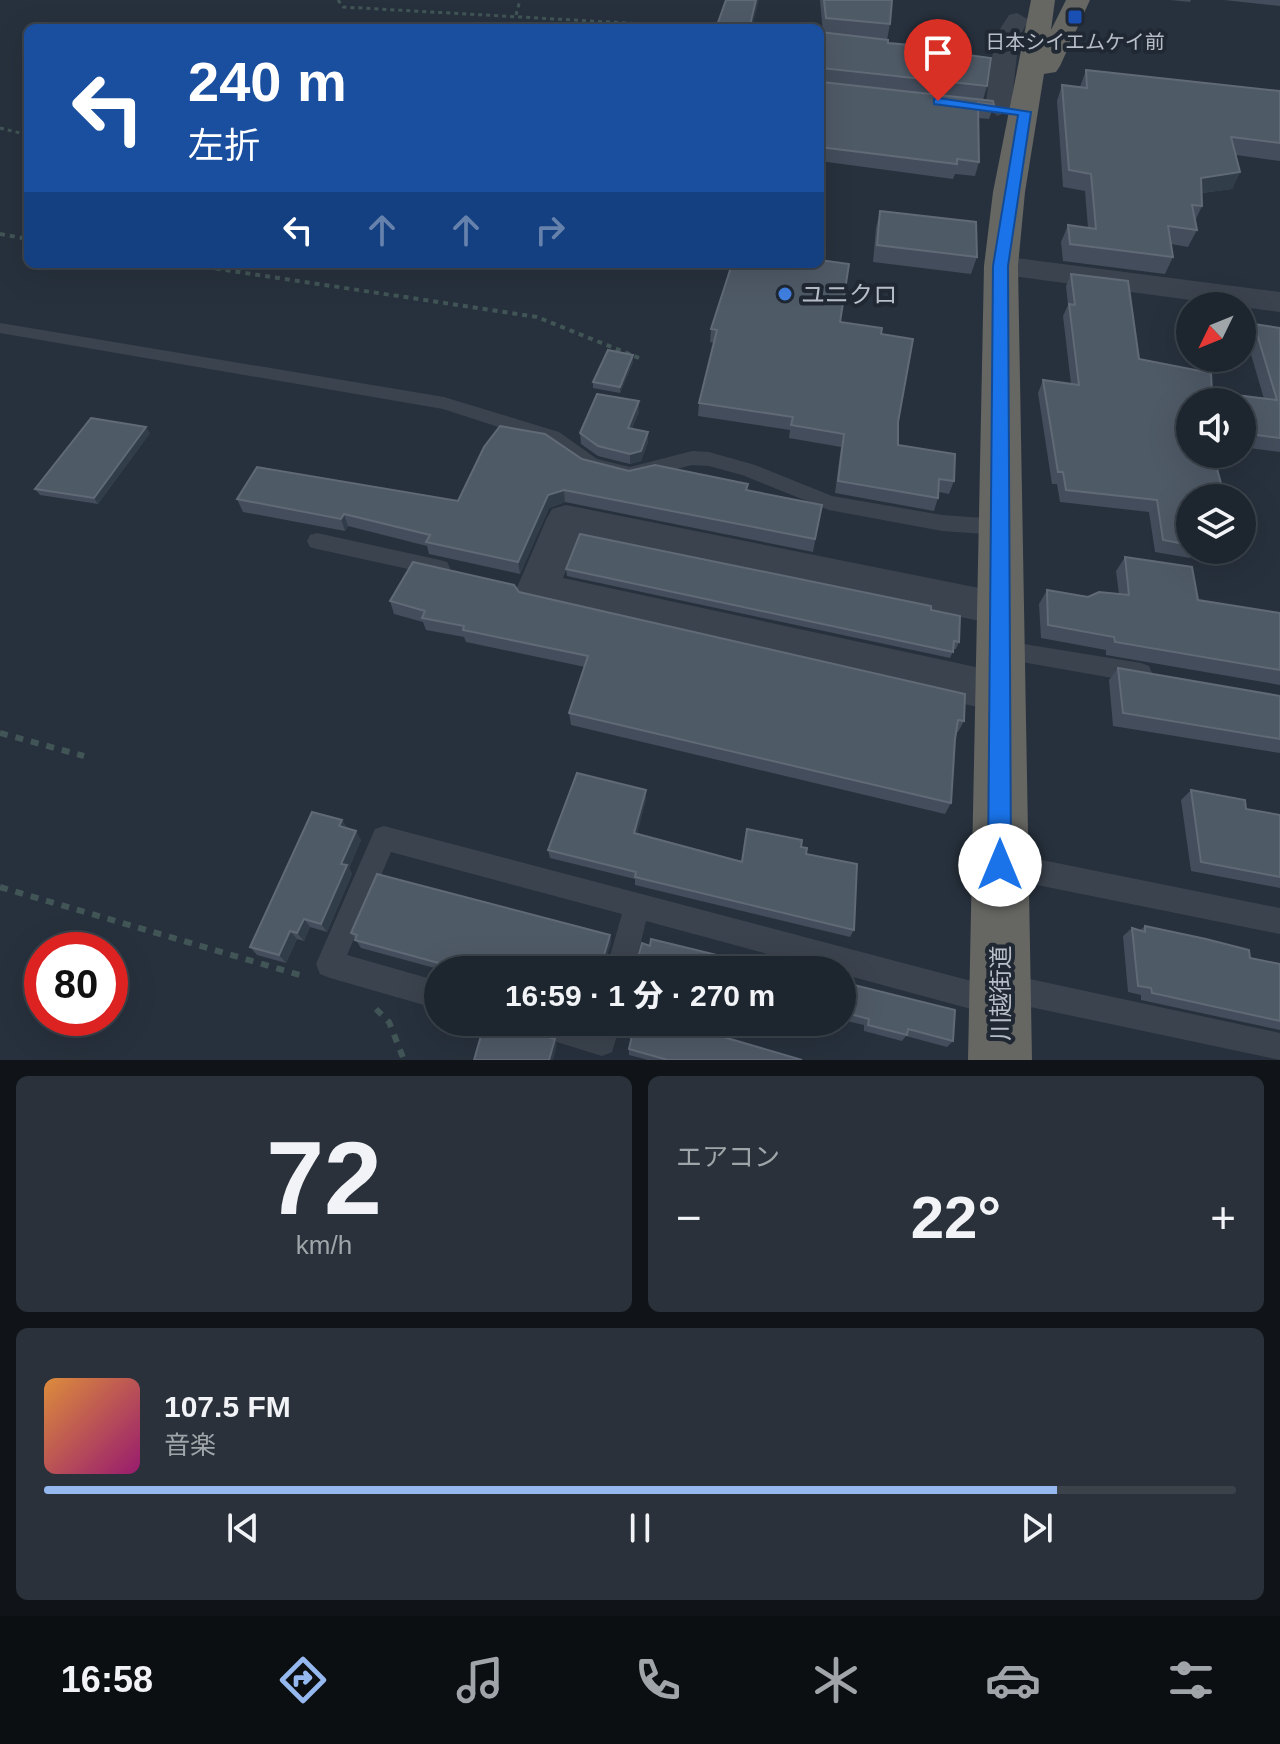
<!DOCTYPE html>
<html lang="ja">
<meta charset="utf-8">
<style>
body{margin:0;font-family:Helvetica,"Noto Sans JP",sans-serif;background:#2a313a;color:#f1f3f6;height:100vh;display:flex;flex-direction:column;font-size:30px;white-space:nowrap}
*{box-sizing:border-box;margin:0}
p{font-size:26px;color:#a0a5aa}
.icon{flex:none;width:44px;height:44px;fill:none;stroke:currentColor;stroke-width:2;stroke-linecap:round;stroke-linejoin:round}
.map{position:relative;height:1060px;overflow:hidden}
.drawer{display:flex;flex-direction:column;gap:16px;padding:16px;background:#101419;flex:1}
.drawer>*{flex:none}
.hud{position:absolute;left:24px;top:24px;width:800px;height:244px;border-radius:12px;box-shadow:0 8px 32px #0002,0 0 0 2px #3b424a;background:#1a4fa0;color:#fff;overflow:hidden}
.needle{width:52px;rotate:227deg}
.tools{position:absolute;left:1176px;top:292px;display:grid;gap:16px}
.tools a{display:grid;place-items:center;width:80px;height:80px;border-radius:50%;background:#1d252e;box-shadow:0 8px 32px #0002,0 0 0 2px #3b424a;font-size:40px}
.speed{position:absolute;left:24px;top:932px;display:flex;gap:16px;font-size:40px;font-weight:700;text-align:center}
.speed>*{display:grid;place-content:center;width:104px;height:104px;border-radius:50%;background:#1d252e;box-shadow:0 8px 32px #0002,0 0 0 2px #3b424a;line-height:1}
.speed .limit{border:12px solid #d22;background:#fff;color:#111}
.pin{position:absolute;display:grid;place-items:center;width:68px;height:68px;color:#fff;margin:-82px -34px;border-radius:50% 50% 50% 0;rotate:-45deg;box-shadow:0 0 8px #0007}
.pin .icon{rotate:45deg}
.me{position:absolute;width:88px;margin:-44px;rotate:0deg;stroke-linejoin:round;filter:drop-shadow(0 0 6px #0008)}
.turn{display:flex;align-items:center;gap:28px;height:168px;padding:0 32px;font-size:36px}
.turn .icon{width:104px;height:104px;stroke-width:2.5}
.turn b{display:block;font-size:56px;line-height:68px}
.lanes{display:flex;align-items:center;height:76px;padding:0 32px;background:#0003;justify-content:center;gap:40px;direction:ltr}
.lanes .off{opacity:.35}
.big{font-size:60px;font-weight:800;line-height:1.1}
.drawer .widget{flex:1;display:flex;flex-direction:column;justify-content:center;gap:12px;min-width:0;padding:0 28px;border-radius:12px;background:#2a313a}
.drawer .dial{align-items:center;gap:0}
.dial b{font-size:104px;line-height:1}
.song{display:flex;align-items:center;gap:24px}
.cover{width:96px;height:96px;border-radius:12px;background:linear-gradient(135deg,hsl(30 70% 55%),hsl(320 70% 35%))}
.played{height:8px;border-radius:4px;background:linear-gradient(90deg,#95b8ef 85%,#3b424a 85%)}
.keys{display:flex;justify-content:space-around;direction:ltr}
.heat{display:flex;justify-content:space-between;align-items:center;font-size:44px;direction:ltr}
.drawer .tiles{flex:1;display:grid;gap:16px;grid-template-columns:1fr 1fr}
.widget:last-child{grid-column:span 2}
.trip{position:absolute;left:424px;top:956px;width:432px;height:80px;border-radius:40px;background:#1d252e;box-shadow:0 8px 32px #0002,0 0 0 2px #3b424a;font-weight:800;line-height:80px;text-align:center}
.menu{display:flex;height:128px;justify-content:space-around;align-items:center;background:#0c0f12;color:#a0a5aa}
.menu .icon{width:56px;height:56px}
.menu .selected{color:#95b8ef}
.menu b{font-size:36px;color:#f1f3f6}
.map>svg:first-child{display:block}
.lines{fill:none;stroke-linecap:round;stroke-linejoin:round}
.path-far2{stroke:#425556;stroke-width:3;stroke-dasharray:4 4;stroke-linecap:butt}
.path-far1{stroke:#425556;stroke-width:4;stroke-dasharray:5 5;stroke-linecap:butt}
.path{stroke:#425556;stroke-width:6;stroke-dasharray:8 8;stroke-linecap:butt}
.service{fill:#3b434e;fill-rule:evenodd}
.minor{fill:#3b434e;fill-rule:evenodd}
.trunk{fill:#666663;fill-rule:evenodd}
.wall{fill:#434d5b}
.shaded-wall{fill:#323d4a}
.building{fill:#4f5a67;stroke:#606976;stroke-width:2}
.route{fill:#1a73e8;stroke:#114b97;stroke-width:2}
.transit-dot{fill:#1a4fb4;stroke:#202833;stroke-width:3}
.shop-dot{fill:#3f7fe0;stroke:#202833;stroke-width:3}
.labels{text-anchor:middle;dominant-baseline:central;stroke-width:8;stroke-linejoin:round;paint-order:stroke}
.far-poi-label{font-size:20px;fill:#b7bec8;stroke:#202833}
.poi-label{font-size:24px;fill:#b7bec8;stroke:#202833;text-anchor:start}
.street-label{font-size:24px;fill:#b7bec8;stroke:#202833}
</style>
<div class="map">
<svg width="1280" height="1060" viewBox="0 0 1280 1060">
<rect width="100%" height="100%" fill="#27313d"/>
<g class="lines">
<path class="path-far2" d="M338,0L343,7L644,24
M516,15L520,0
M0,128L28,135"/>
<path class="path-far1" d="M0,234L28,239
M186,264L537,317L639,358"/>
<path class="path" d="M0,733L84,756
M0,887L303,976
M376,1009L389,1022L404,1060"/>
<path class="service" d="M663,22L694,28H659V24Z
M0,323L444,397L559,432L597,459L630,467L692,451L709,452L755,465L832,496L942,515L999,519L1006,522L1009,527L1006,532L999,535L942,531L829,510L742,475L709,466L692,465L630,481L584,469L545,442L443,409L0,333Z
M317,533L440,560L447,562L450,568L447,574L440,576L317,549L310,547L307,541L310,535Z
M999,640L1141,663L1149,666L1152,673L1149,680L1141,683L999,658L991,656L988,649L991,642Z
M384,826L994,987L997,978L1007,974L1280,1033V1060L1007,1002L1003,1011L993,1015L842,974V970H827L646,921L634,970H606L622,914L391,852L347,955L438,981V1009L330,978L320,974L316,964L375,829Z
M1002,852L1280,908V934L1002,878L993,874L989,865L993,856Z
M520,1022H582L592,1025L593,1022H621L612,1052L602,1056L524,1032Z"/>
<path class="minor" d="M1017,13L1029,20L1019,37L1011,108L998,116L985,108L995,37L1009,15Z
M1001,256L1280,292V312L990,273L985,266L990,259Z
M566,505L1014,595L1020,607L1014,619L999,625L579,538L563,578L999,672L1015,678L1022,692L1015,706L999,712L522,602L516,590L546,520L552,509Z"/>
<path class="trunk" d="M1031,0H1055L1051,30L1066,0H1090L1060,66L1056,72L1044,74L1025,192L1018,266L1032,1060H968L984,266L993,192Z"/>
</g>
<path class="wall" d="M820,0H892L890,24L887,40L888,43L946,52L987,86L983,100L994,105L989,119L978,118L979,162L975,176L955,174L953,179L820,161V32L823,33Z
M1170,0H1191L1190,2Z
M1224,0H1280V6Z
M1086,70L1280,91V161L1236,155L1240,172L1232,189L1202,193V206L1195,221L1197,230L1188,247L1171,244L1173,257L1165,274L1063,261L1061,242L1068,225L1088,228L1085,191L1063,187L1057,101L1062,85L1080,87Z
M880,211L977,257L971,274L873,262L876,228Z
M1071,274L1139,359L1212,392L1264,399L1246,337L1254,324L1280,328V452L1242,447V402H1190V550H1196L1190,558L1155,552L1149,512L1060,502L1057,484H1052L1038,393L1043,380L1071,384L1063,316L1068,305L1066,286Z
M840,322L881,334L898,422V445L954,481L949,494L939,492L938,498L934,511L835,493L841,447L789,438L790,430L698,416L699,403L714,343L710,342L711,329Z
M633,362L620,393L593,388V382Z
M639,412L632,428L648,442L641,461L630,464L598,456L581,444L580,433Z
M150,433L98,504L40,495L35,489Z
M582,459L629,471L748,484L747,490L822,505L813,552L565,502L549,508L520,574L429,554L427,546L348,526L345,531L243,512L237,499L458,501Z
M1125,557L1198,600L1280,613V685L1106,655V650L1041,638L1039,604L1047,590L1088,597L1119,594L1116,571Z
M566,569L931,610L959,642L956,649H954L950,658L567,576Z
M519,592L964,721L958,732H956L955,739L951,803L945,814L571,725L569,713L585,667L466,642L464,637L426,630L423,622L394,614L390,601Z
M1118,668L1280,696V753L1113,726L1109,680Z
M1191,790L1246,809L1280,815V888L1191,871L1181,800Z
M646,799L637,833L742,861L801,847L854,930L850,937L635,885V879L550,858L548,850Z
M342,820L347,829L361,840L349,868L352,874L327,932L310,927L304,941L297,939L286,963L257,955L250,947Z
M1145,926L1250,958L1280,964V1030L1141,1000V995L1128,992L1123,936L1132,928L1140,930Z
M351,933L610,935L611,942L604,965L605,966L636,965L650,946L796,970H442L361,948Z
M842,982L953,1041L947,1047L906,1036L902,1041L864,1031V1025L842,1020Z
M679,1024L802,1060H648L629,1055V1049Z"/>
<path class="shaded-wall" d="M756,0H759L752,28L750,25Z
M1240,172L1232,189L1192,194L1201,178Z
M633,355V362L620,393V387Z
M639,401V412L628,438V428Z
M146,427L150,433L98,504L94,498Z
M648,432V442L641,461L630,464V454Z
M564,490L565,502L549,508L520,574L518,562L548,495Z
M344,514L348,526L345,531L341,519Z
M646,790V799L635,841L634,833Z
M342,820L348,829L339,826Z
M356,831L361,840L349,868L352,874L327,932L321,924L341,864Z
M304,919L310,927L304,941L297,933Z
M290,931L297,939L286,963L279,955Z
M610,935L611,942L603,969L602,962Z
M555,1039L557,1045L553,1060H549Z"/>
<path class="building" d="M726,0H756L750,25L780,28H694V26L716,28Z
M824,0H892L890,24L826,18Z
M820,32L888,40V43L946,48V52L991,58L987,86L822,68L820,70Z
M1086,70L1280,91V143L1231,137L1240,172L1201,178L1202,206L1192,205L1197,230L1168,226L1173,257L1070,244L1068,225L1096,229L1091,174L1069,170L1062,85L1087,88Z
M820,75L822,82L993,101L994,105L978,103L979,162L957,159V164L820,147Z
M880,211L976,222L977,257L877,245Z
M820,260L849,264L840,322L882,328L881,334L913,339L898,422V445L955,454L954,481L939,479L938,498L838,481L844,434L791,425L793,417L699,403L717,330L711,329L732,264H820Z
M1071,274L1128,281L1139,359L1211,373L1212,392L1277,400L1254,324L1280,328V438L1242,433V402H1190V454H1213L1225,498H1190V545L1163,540L1157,500L1066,490L1063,472H1058L1043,380L1079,385L1069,304L1075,305Z
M608,350L633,355L620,387L593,382Z
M597,394L639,401L628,428L648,432L641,451L630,454L598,446L580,433Z
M91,418L146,427L94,498L35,489Z
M500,426L545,434L582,459L629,471L655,465L748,484L746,490L822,505L815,539L564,490L548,495L518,562L426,542L430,535L344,514L341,519L237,499L257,467L458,501L484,447Z
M580,534L931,606V610L960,616L959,642L954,641L953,652L566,569Z
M1125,557L1192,567L1198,600L1280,613V670L1115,642L1114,637L1048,625L1047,590L1088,597L1099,592L1129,595Z
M413,562L514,585L519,592L965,694L964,721L958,720L955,739L951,803L569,713L588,656L463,630L464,626L422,618L425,611L390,601Z
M1118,668L1280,696V739L1123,713Z
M577,773L646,790L634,833L742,862L747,829L802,840L801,847L807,848L806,854L857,864L854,930L635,877L636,872L548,850Z
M1191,790L1245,800L1246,809L1280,815V877L1201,862Z
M312,812L342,820L339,826L356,831L341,864L347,865L321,924L304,919L297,933L290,931L279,955L250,947Z
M377,874L610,935L602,962L605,966L636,965L642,943L650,946L651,939L733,959L734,955L796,970H464L355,940L357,935L351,933Z
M1145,926L1206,939L1249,950L1250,958L1280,964V1021L1152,993L1151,988L1138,986L1132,928L1145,932Z
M842,982L955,1010L953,1041L908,1029L907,1035L868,1025L869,1019L842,1012Z
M485,1022H518L521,1029L555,1039L549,1060H474Z
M635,1022H679V1024L802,1060H668L629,1049Z"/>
<path class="route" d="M938,98L1031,112L1008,266L1011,865L1008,873L1000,876L991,873L988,865L993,266L1018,115L934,104V99Z"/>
<rect class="transit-dot" x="1067" y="9" width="16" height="16" rx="4"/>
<circle class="shop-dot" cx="785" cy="294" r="8"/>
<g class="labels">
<g class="far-poi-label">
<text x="1075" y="42">日本シイエムケイ前</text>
</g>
<g class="poi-label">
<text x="801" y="294">ユニクロ</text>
</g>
<g class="street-label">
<text transform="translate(1000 993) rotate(-90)">川越街道</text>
</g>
</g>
</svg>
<div class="tools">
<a><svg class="needle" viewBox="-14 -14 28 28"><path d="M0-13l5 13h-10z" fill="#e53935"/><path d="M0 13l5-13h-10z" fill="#a0a5aa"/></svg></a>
<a><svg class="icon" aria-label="sound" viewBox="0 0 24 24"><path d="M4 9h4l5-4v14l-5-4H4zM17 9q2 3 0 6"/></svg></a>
<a><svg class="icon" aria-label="layers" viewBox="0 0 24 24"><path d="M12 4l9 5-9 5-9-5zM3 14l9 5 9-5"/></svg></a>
</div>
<div class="speed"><div class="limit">80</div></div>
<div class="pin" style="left:938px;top:101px;background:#d93025"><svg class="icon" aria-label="arrive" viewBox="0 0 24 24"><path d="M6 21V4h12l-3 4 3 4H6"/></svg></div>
<svg class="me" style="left:1000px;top:865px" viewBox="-20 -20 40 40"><circle r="19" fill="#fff"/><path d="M0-13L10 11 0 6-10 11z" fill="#1a73e8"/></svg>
<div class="trip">16:59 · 1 分 · 270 m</div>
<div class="hud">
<div class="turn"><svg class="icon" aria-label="left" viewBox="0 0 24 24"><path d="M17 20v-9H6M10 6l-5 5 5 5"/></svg><div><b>240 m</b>左折</div></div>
<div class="lanes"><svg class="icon" aria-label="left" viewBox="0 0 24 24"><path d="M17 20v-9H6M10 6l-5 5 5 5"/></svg><svg class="icon off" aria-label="ahead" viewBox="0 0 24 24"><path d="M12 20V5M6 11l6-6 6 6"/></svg><svg class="icon off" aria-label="ahead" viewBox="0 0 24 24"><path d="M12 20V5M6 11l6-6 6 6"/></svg><svg class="icon off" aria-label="right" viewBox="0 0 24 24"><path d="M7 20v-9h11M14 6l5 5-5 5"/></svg></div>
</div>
</div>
<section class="drawer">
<div class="tiles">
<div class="widget dial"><b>72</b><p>km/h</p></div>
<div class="widget"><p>エアコン</p>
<div class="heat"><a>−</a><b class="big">22°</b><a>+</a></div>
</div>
<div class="widget">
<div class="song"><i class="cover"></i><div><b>107.5 FM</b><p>音楽</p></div></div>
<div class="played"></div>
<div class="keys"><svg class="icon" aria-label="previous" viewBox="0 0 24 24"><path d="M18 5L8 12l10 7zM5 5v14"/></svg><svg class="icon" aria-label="pause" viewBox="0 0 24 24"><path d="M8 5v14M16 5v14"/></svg><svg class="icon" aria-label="next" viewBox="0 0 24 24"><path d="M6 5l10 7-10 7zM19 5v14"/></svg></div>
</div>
</div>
</section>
<nav class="menu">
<b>16:58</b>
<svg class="icon selected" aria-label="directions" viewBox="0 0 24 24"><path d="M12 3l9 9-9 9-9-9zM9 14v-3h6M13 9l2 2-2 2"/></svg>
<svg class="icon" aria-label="music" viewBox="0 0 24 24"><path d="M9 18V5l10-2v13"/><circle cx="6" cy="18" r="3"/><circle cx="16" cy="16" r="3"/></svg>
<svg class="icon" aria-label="phone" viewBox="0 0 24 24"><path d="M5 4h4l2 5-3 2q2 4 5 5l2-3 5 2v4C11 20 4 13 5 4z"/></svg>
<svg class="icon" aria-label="climate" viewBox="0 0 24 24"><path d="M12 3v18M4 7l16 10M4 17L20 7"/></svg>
<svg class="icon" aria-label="car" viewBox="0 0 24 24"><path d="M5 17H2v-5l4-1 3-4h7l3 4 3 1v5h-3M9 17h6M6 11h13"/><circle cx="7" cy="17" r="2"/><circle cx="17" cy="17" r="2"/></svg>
<svg class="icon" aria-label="filters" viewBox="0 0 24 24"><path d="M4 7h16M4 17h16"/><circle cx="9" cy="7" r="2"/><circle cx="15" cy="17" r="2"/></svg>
</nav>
